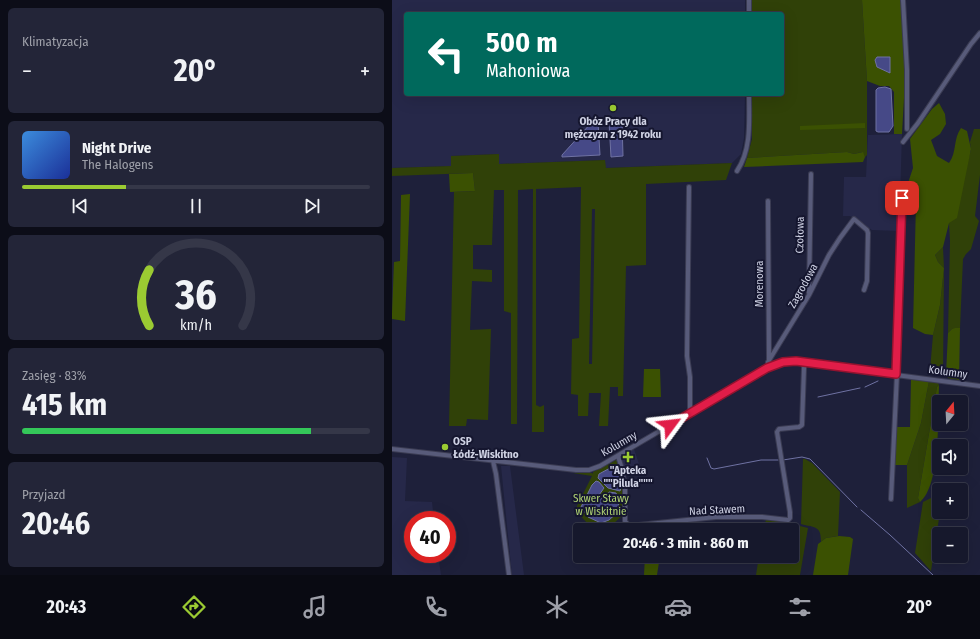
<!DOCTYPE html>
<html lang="pl">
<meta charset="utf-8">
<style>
body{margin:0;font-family:"Fira Sans Condensed",sans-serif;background:#232538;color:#f1f3f6;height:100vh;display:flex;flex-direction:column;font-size:15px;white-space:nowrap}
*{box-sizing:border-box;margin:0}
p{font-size:13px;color:#9ea0a9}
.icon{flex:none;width:22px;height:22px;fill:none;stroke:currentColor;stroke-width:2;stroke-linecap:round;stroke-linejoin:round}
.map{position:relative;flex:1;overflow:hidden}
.panel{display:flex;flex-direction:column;gap:8px;padding:8px;background:#0c0d18;width:392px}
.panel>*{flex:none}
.banner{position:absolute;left:12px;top:12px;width:380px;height:84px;border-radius:4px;box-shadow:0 4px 16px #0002,0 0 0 1px #353748;background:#00695c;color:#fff;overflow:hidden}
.needle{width:26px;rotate:18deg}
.controls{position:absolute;left:540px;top:395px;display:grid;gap:8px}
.controls a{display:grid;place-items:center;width:36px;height:36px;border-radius:4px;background:#16182c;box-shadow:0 4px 16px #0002,0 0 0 1px #353748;font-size:20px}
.speed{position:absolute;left:12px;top:511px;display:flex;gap:8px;font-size:20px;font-weight:700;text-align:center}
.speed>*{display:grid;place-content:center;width:52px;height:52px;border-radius:50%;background:#16182c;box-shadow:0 4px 16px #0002,0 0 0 1px #353748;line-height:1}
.speed .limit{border:6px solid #d22;background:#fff;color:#111}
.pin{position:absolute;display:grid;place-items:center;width:34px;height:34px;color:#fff;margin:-17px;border-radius:8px;box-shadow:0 2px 6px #0006}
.me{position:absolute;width:44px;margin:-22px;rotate:60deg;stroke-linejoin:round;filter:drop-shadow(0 0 3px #0008)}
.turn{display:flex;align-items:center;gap:14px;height:84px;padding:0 16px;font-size:18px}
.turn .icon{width:52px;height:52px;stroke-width:2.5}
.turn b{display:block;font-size:28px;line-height:34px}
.big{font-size:30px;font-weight:700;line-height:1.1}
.panel .widget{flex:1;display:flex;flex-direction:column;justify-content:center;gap:6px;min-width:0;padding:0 14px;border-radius:6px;background:#232538}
.panel .dial{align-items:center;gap:0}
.dial svg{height:104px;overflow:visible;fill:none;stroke:#353748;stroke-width:7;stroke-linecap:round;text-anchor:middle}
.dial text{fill:#f1f3f6;stroke:none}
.song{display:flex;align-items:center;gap:12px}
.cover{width:48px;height:48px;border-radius:6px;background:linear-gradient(135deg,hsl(210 70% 55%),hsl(230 70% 35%))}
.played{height:4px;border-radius:2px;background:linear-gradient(90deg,#9bcb32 30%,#353748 30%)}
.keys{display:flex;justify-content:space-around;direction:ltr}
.heat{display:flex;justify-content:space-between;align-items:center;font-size:22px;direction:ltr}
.charge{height:6px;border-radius:3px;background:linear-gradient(90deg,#34c759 83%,#353748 0)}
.trip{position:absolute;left:181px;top:523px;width:226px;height:40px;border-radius:4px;background:#16182c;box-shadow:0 4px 16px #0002,0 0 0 1px #353748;font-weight:700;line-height:40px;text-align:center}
.tabs{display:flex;height:64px;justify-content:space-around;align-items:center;background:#090a12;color:#9ea0a9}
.tabs .icon{width:28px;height:28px}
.tabs .active{color:#9bcb32}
.tabs b{font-size:18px;color:#f1f3f6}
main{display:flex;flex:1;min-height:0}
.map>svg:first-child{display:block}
.built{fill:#262849}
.green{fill:#304108;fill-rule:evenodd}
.forest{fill:#3b5102}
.water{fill:#464987;stroke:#6f72a3}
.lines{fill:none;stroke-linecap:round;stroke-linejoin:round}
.stream{stroke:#6f72a3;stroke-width:1}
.minor-casing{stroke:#3b3c53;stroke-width:6}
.minor{stroke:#585b7a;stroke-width:4}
.route-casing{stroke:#92132f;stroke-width:10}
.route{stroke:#e11d48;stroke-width:7}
.poi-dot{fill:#9bcb32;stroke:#15162f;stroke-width:1.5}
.labels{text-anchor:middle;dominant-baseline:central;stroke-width:4;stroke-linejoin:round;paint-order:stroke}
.poi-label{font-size:11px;font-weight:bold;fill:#ced1e3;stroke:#15162f}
.street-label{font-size:11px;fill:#ced1e3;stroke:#15162f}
.park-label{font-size:11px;fill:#b0d473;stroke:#15162f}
</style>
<main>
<section class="panel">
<div class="widget"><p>Klimatyzacja</p>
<div class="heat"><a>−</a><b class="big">20°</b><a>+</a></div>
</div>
<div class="widget">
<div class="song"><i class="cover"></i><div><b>Night Drive</b><p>The Halogens</p></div></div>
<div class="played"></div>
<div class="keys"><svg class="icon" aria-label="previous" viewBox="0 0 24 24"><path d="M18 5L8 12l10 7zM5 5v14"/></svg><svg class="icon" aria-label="pause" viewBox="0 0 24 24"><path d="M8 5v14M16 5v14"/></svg><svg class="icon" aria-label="next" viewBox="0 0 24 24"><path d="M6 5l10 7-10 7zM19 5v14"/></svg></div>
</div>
<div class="widget dial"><svg viewBox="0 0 100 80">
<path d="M14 69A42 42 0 1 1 86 69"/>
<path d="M14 69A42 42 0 0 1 14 26" stroke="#9bcb32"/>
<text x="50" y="56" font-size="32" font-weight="700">36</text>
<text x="50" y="72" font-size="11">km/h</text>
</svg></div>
<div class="widget"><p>Zasięg · 83%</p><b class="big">415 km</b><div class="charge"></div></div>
<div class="widget"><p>Przyjazd</p><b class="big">20:46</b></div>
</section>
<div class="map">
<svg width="588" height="575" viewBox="0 0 588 575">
<rect width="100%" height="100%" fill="#1e203a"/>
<path class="built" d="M0,0H353V14H14V94H353L352,138L349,154L340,163L213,168V160L107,164L106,154L82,155L59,156V166L0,168Z
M510,134L507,231L480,230L458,216H451L452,177H474L476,135Z
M242,449L249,470L233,475L230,457Z
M0,457L15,458L13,501L40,502L42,520H21V554H46L49,575H0Z
M109,466H118L132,575H120Z"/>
<path class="green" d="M360,0H470L475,81V155L473,157L470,152L462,154L455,152L355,158L360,139V94H390V14H360Z
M582,129H588V175L583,216L587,221L579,249L574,254L571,259L568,328L560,329L556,333L558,241L557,223L579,150L578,142Z
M107,154V164L213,160L214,168L340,163L334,180L254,184V265L234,266L231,396H226V387H218L216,426H207L209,393H197L196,416H186V395L179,394L180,339L187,338L189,187L144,189V405L148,407L152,405V432H140L141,189L126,190L125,424H119V313L112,311V190H102L100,245H81V269L100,270V282L80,281L78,330L99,329L96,420L75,419L74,426H57L62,192L83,191L81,173L0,176V168L59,166V156ZM200,209H203L200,364H197Z
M551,247L552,268L551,375H539L538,370L541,335L548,305L552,268L546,262L543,255Z
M537,381L546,383L547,385L545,387L526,498L528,502L515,508V465L529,423Z
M411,459H413L420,463L448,492L446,536L434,538L429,542C429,525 423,528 409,524Z
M224,460L227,461L232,491L231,516C226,518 222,525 216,527C202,534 191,519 184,510L185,506L200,476L181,473H200L201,474V472Z
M547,494L548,512L539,571L523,553L531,502Z
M374,519L383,520L416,528L408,575H364L367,556H400V530H372Z"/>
<path class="forest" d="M470,0H509L513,80L510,134H502V92L497,86H488L475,81Z
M547,103L553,114L554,124L548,134L539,140L545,156L557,163C565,152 561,139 569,128L575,131L579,149L565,218L557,223L551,247L543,255L546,262L552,268L548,305L541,335L533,334L521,328L524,202L516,183L521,168L518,139L540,109Z
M473,123V128L408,130V126Z
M455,152L462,154L471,152L473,157L471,162L352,167L355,158Z
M81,173L83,191L58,192L57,174Z
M18,194L13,321L0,319V313L2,262L8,261L9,195Z
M563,328H568L567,380L556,378L554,374L556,333L560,329Z
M252,369H268L269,397H251Z
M519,379L537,381L529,423L515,465H502L505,427H518Z
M547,385C546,411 549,486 528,502L526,498L545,387Z
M447,536L458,537L461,539L456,575H421L426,544L434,538Z
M253,556H268L265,575H252Z"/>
<path class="water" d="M485,57H498V73L485,67L483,60Z
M493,87L499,89L501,126L497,132H486L484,131V90L486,88Z
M200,122H206L208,155L170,157V155Z
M217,122H230L231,156L219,157Z
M220,467H224L226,469L229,488L228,491L216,488L206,478L207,474Z
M204,481L207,482L212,488L207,495L210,499H215L217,492L224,493L227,500L226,512L217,520L209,523L196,517L189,507L200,485Z"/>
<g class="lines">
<path class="stream" d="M473,387L486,381
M426,397L468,388
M315,458L319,468L322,469L369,460H386
M391,460L410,457L418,459L465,507
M469,510L498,535L541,575"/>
<defs>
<path id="minor" d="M511,0L515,70V129
M357,14V0
M511,142L526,123L579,44L588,33
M345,171C360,149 357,120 357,94
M297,187L295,356L298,377V414
M376,201L377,363
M417,293L419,174
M376,362L417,295L437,255L448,238L462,219L475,230L476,233L475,281L472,290
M504,374L510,198
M0,449L184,470H197L208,466L375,368L387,363L397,361L588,386
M226,456L230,469L233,488V521L237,526L324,517H370L396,520L398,518V512L385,432L387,429L407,427L410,425L412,368L413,362
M101,461L104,474L117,575
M499,499L505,374"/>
</defs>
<use href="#minor" class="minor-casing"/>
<use href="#minor" class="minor"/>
</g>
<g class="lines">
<defs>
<path id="route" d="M278,425L375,368L391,362L404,361L504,374L510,198"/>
</defs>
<use href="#route" class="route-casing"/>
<use href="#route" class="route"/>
</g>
<g class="poi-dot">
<circle cx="221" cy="108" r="4"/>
<circle cx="53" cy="447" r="4"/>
<path d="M234 451h4v4h4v4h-4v4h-4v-4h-4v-4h4z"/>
</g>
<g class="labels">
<g class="poi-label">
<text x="221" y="121">Obóz Pracy dla<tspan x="221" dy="13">mężczyzn z 1942 roku</tspan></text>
<text x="61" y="441" text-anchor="start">OSP<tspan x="61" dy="13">Łódź-Wiskitno</tspan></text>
<text x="236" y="470">"Apteka<tspan x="236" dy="13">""Pilula"""</tspan></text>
</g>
<g class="street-label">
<text transform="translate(408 235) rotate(-89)">Czołowa</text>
<text transform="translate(367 284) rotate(-90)">Morenowa</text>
<text transform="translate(411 286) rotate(-61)">Zagrodowa</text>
<text transform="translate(556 372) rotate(8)">Kolumny</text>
<text transform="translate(227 444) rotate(-30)">Kolumny</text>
<text transform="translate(325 510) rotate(-3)">Nad Stawem</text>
</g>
<g class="park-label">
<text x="209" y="498">Skwer Stawy<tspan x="209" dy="13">w Wiskitnie</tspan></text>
</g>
</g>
</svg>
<div class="controls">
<a><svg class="needle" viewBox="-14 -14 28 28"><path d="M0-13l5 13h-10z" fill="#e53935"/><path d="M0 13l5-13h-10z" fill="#9ea0a9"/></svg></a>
<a><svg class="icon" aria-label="sound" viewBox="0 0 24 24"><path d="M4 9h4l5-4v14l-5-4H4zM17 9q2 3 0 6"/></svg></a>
<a>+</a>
<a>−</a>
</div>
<div class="speed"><div class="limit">40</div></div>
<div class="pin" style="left:510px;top:198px;background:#d93025"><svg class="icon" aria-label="arrive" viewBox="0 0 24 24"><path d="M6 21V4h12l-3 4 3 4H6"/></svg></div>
<svg class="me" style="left:278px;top:425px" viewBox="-20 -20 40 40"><path d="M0-17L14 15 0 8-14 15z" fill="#e11d48" stroke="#fff" stroke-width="4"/></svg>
<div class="trip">20:46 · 3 min · 860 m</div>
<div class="banner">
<div class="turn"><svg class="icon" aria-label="left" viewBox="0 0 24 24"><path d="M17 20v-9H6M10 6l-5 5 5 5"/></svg><div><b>500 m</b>Mahoniowa</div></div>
</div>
</div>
</main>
<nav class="tabs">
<b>20:43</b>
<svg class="icon active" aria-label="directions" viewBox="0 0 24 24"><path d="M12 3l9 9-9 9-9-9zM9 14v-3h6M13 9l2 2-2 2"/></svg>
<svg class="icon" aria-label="music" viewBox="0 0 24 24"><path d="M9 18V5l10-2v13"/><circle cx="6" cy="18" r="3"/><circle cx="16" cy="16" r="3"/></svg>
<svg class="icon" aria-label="phone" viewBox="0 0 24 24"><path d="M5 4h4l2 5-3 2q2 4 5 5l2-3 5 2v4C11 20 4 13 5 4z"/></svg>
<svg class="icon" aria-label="climate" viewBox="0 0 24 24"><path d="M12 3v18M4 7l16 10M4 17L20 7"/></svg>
<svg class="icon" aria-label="car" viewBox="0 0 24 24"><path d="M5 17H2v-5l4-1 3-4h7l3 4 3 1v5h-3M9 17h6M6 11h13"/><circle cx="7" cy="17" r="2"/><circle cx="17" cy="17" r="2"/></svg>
<svg class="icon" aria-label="filters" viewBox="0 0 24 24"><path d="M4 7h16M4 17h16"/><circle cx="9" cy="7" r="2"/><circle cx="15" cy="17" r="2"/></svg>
<b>20°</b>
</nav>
